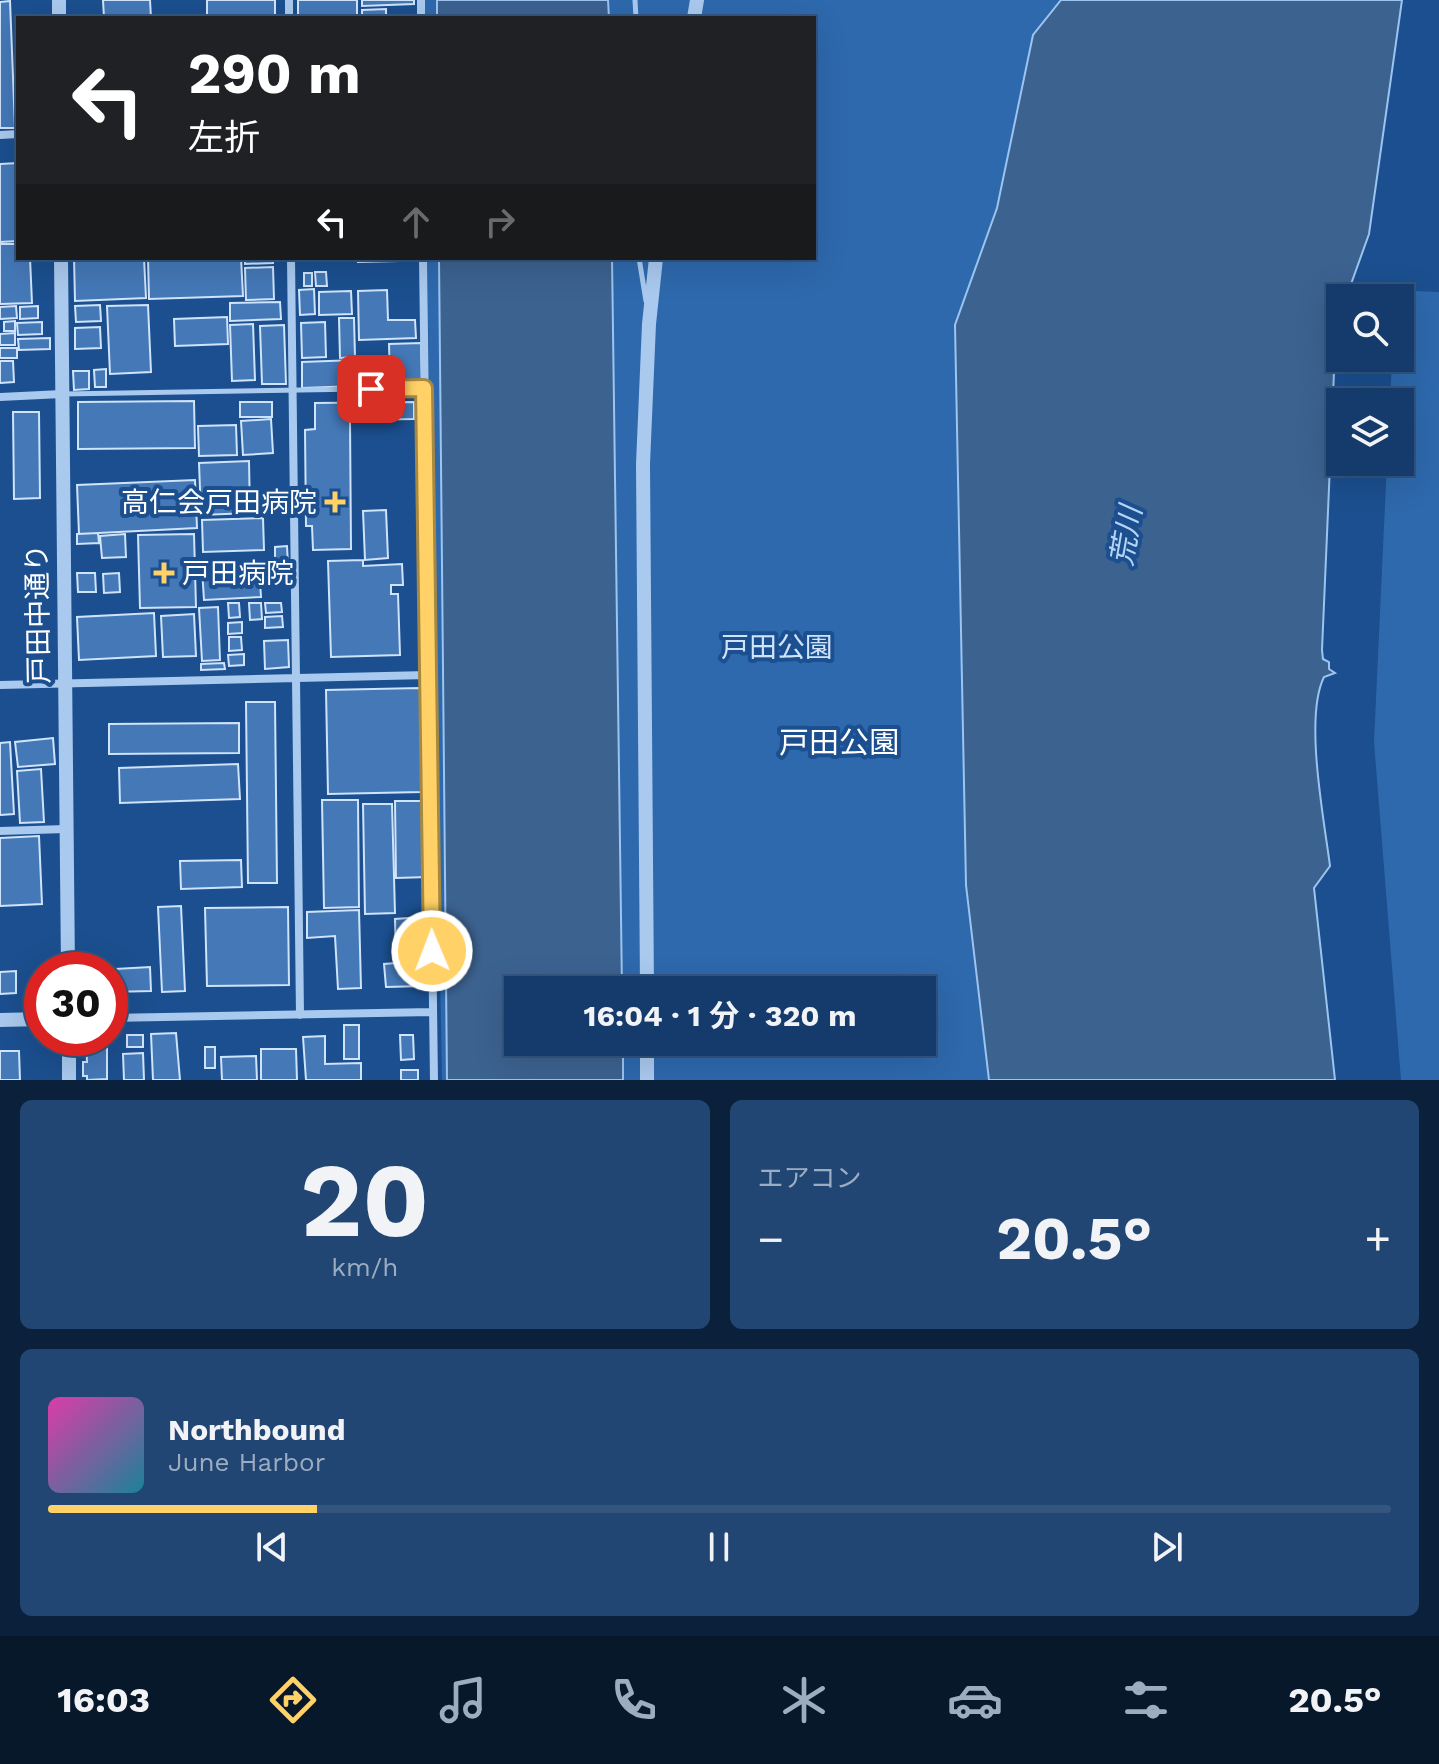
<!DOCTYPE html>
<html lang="ja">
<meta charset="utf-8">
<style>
body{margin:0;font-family:"Work Sans","Noto Sans JP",sans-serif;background:#214673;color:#f1f3f6;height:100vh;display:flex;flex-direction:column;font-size:30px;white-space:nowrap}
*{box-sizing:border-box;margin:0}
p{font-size:26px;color:#9dadc1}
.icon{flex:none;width:44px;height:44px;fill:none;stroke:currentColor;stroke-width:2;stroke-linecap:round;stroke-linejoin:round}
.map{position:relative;height:1080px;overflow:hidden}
.details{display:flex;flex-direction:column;gap:20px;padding:20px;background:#0b203b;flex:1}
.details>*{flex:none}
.guide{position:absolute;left:16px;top:16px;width:800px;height:244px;border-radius:0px;box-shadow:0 8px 32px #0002,0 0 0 2px #33557e;background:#202124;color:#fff;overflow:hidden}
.buttons{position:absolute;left:1326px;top:284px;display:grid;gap:16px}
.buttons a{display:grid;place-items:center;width:88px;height:88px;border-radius:0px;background:#143b6b;box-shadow:0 8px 32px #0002,0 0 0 2px #33557e;font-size:40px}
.speed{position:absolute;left:24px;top:952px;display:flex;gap:16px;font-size:40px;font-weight:700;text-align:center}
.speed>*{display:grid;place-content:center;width:104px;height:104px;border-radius:50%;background:#143b6b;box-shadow:0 8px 32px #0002,0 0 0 2px #33557e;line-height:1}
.speed .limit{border:12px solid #d22;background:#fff;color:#111}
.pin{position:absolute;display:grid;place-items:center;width:68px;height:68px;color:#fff;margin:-34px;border-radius:16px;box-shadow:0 4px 12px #0006}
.me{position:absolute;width:88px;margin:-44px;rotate:359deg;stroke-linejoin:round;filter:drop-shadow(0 0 6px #0008)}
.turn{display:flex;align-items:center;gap:28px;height:168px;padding:0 40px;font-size:36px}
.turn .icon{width:104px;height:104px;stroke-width:2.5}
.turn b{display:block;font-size:56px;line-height:68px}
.lanes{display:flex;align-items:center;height:76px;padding:0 40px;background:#0003;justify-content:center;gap:40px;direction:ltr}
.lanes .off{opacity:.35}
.big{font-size:60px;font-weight:700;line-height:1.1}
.details .widget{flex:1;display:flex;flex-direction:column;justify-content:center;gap:12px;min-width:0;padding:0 28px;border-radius:12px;background:#214673}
.details .dial{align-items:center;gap:0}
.dial b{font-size:104px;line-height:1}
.song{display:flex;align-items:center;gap:24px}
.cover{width:96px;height:96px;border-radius:12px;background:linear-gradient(135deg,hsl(320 70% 55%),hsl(190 70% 35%))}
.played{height:8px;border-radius:4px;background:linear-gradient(90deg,#ffd166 20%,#33557e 20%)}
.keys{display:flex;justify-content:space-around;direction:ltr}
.heat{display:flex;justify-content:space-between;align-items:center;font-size:44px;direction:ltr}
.details .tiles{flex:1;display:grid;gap:20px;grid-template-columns:1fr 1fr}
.widget:last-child{grid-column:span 2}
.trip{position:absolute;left:504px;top:976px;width:432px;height:80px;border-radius:0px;background:#143b6b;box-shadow:0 8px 32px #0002,0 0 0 2px #33557e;font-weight:700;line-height:80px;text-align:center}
.menu{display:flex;height:128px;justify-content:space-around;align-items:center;background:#08182b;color:#9dadc1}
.menu .icon{width:56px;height:56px}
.menu .current{color:#ffd166}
.menu b{font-size:36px;color:#f1f3f6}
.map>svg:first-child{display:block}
.green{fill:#2e69ad;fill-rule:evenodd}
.water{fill:#3c6290;stroke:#9cc4f0;stroke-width:2}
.building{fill:#4478b7;stroke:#cfe3fa;stroke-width:2}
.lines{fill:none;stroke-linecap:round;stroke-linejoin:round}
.service{stroke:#a9c9ee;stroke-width:5}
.minor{stroke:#a9c9ee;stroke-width:8}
.tertiary{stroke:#a9c9ee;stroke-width:14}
.route-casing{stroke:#a68842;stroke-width:20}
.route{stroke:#ffd166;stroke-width:14}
.poi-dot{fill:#ffd166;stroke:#1b4f8f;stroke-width:3}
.labels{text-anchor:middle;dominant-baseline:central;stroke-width:8;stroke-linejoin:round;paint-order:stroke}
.poi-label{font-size:28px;fill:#fff;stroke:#1b4f8f;text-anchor:end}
.street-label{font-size:28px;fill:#fff;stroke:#1b4f8f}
.park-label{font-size:28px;fill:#cfe3fa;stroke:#1b4f8f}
.water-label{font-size:30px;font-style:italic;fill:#b5d3f5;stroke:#1b4f8f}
.neighbourhood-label{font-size:30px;fill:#fff;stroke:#1b4f8f}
</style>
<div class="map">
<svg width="1439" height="1080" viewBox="0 0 1439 1080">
<rect width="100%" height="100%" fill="#1b4f8f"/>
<path class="green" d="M423,0H1222L1151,1080H442L427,258H814V18H424ZM518,990H922V1042H518Z
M1395,290L1439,292V1080H1401L1374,742L1387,462H1400V402H1390L1392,358H1400V298H1395Z"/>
<path class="water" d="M437,0H608L609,18H437Z
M1061,0H1402L1369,234L1346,298H1340V314L1336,326L1322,650L1323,659L1329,662V669L1335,673L1324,677C1304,717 1324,819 1330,866L1314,888L1335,1080H989L966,885L955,325L997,208L1033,35Z
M439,258H612L622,990H518V1042H623V1080H447Z"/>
<path class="building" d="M103,0H150L151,18H104Z
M207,0H275V18H207Z
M298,0H357V18H298Z
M362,0H414V4L362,6Z
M10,1L15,128H0V2Z
M386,9V18H362V10Z
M18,163V241L0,242V164Z
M0,244H18V258H30L32,303L0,304Z
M74,258H144L146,298L75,301Z
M148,258H241L243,296L149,299Z
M245,258H273V263L245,264Z
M358,258H399V261L358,262Z
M273,267L274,299L246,300L245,268Z
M315,272H326L327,286H316Z
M304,273H312V286H304Z
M314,289L315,314L300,315L299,290Z
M387,290L388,320H415L416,338L359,340L358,291Z
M351,291L352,314L319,315V292Z
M280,302L281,319L230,321V303Z
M100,305L101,321L76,322L75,306Z
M148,305L151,372L110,374L107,306Z
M16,306L17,318L0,319V307Z
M38,306V318L20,319V307Z
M227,317L228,344L175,346L174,319Z
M339,318H354L355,357L340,358Z
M15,321V331H4V322Z
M42,322V334L18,335L17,323Z
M325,322L326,357L302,358L301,323Z
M253,324L255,380L232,381L230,325Z
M284,325L286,384H262L260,326Z
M100,327L101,348L75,349V328Z
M15,333V345H0V334Z
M50,338V349L19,350L18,339Z
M421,343L422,380L390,381L389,344Z
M0,348H17V358H0Z
M355,360L356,386L302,388V362Z
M0,361H13L14,382L0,383Z
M106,369V387H95L94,370Z
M73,371H89V389L74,390Z
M194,401L195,448L78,449V402Z
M240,402H272V417H240Z
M414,402V419L350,420L351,549L313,550L312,526H306L305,430L315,429V403Z
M13,412H39L40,498L14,499Z
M271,419L273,453L243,455L241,421Z
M236,425L237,455L199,456L198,426Z
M249,461L250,513L201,515L199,463Z
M195,480L197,528L79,534L77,485Z
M386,510L388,558L365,560L363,511Z
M263,518L264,550L203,552L202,520Z
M98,533L99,543L77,544V534Z
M125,534L126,557L102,558L100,536Z
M194,534L196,607L140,608L138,535Z
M287,546L288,564H275V547Z
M363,560V566L402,564L403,585H391V594H398L400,655L331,657L328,561Z
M259,566L261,597L204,600L202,569Z
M77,573H95L96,592H78Z
M119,573L120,592L104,593L103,574Z
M228,603H239L240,617L229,618Z
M249,603H261L262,619L250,620Z
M265,603H281L282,612L266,613Z
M218,607L220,660L202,661L199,608Z
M154,613L156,656L79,660L77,617Z
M194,614L196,656L163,657L161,616Z
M282,616L283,627L265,628V617Z
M242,622V633L228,634V623Z
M229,637H241L242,650L229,651Z
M288,640L289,667L265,669L264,641Z
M244,654V665L229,666L228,655Z
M224,663L225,669L201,670V664Z
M420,688L422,792L328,794L326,690Z
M246,702H275L277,883H248Z
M239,723V753L109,754V724Z
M53,738L55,764L18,767L15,742Z
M10,742L14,814L0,815V743Z
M238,764L240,799L120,803L119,768Z
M41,769L44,822L20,823L17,771Z
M322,800H358L359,907L324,908Z
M395,801H427L428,877L396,878Z
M363,804H392L395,913L365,914Z
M39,836L42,904L0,906V838Z
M241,860L242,887L181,889L180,861Z
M181,906L185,991L162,992L158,907Z
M288,907L289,985L207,986L205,908Z
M359,910L361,988L338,989L335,936L307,938V912Z
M422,917L424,986L386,987L384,964L396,963L395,919Z
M150,967L151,991L110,992V970H97Z
M16,971V993L0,994V972Z
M344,1025H359V1059H344Z
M176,1033L180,1080H153L151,1034Z
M127,1035H143V1047H127Z
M400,1035H413L414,1059L401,1060Z
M325,1036V1064L361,1063V1080H306L303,1037Z
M86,1038H107V1079L87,1080V1076H83V1062H87Z
M205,1047H215V1068H205Z
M261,1049H296L297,1080H261Z
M0,1051H19L20,1080H0Z
M143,1053L144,1080H124L123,1054Z
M256,1056L257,1080H222L221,1057Z
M401,1070H418V1080H401Z"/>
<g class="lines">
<path class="service" d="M635,0L636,18
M639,258L646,301
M63,394L424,388"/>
<path class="minor" d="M289,0V18
M421,0V18
M0,135L18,134
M291,258L300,1015
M423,258L434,1080
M0,397L62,394
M0,685L428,675
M0,831L66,829
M110,1018L432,1012"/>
<path class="tertiary" d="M59,0V18
M694,18L697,0
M61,258L68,970
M647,990L643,464L649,324L656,258
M0,1020L42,1019
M69,1038V1080
M647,1042V1080"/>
</g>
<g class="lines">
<defs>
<path id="route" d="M371,389L424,388L432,951"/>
</defs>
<use href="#route" class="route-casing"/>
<use href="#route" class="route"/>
</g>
<g class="poi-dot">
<path d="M331 490h8v8h8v8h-8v8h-8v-8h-8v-8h8z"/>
<path d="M160 561h8v8h8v8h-8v8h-8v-8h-8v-8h8z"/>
</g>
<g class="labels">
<g class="poi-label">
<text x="317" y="502">高仁会戸田病院</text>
<text x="182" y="573" text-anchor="start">戸田病院</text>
</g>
<g class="street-label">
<text transform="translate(38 614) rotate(-91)">戸田中通り</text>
</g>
<g class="park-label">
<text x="777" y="647">戸田公園</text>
</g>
<g class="water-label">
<text transform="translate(1126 536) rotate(-80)">荒川</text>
</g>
<g class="neighbourhood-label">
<text x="839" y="742">戸田公園</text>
</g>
</g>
</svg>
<div class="buttons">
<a><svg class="icon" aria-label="search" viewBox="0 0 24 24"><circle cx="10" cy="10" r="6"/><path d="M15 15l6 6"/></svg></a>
<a><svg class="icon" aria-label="layers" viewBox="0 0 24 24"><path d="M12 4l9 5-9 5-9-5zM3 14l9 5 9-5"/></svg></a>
</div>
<div class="speed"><div class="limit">30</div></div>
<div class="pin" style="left:371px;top:389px;background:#d93025"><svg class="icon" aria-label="arrive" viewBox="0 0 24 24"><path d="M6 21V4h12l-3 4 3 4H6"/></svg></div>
<svg class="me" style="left:432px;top:951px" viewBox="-20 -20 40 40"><circle r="17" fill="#ffd166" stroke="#fff" stroke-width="3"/><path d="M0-11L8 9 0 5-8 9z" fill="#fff"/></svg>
<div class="trip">16:04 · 1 分 · 320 m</div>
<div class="guide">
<div class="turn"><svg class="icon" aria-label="left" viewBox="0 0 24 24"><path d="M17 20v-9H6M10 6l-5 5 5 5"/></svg><div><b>290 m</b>左折</div></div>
<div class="lanes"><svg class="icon" aria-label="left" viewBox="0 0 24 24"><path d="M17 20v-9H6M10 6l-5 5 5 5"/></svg><svg class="icon off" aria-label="ahead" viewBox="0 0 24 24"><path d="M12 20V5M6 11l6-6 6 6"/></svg><svg class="icon off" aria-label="right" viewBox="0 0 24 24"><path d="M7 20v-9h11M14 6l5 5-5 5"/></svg></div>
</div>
</div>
<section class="details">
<div class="tiles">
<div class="widget dial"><b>20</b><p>km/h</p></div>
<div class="widget"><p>エアコン</p>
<div class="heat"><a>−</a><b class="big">20.5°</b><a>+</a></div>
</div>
<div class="widget">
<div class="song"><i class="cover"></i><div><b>Northbound</b><p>June Harbor</p></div></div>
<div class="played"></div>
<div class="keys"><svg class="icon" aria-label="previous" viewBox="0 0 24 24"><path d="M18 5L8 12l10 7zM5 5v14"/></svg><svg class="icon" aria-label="pause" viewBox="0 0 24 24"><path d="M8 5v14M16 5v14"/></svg><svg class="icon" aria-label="next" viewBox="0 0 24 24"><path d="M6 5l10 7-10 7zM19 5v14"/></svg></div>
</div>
</div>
</section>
<nav class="menu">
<b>16:03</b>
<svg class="icon current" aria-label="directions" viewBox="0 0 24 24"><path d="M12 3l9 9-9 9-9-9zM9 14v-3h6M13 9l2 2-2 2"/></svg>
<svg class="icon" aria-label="music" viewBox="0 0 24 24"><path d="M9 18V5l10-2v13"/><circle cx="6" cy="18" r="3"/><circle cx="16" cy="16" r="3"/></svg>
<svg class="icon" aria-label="phone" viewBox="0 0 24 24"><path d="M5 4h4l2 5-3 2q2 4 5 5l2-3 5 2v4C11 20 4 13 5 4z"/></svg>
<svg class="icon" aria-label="climate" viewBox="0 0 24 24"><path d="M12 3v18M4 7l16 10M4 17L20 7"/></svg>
<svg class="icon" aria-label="car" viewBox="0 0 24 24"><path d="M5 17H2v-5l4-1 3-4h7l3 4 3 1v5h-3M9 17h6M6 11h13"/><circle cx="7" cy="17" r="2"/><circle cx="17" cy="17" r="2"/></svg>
<svg class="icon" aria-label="filters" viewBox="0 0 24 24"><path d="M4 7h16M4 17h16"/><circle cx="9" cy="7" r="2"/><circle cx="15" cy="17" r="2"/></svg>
<b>20.5°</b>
</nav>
